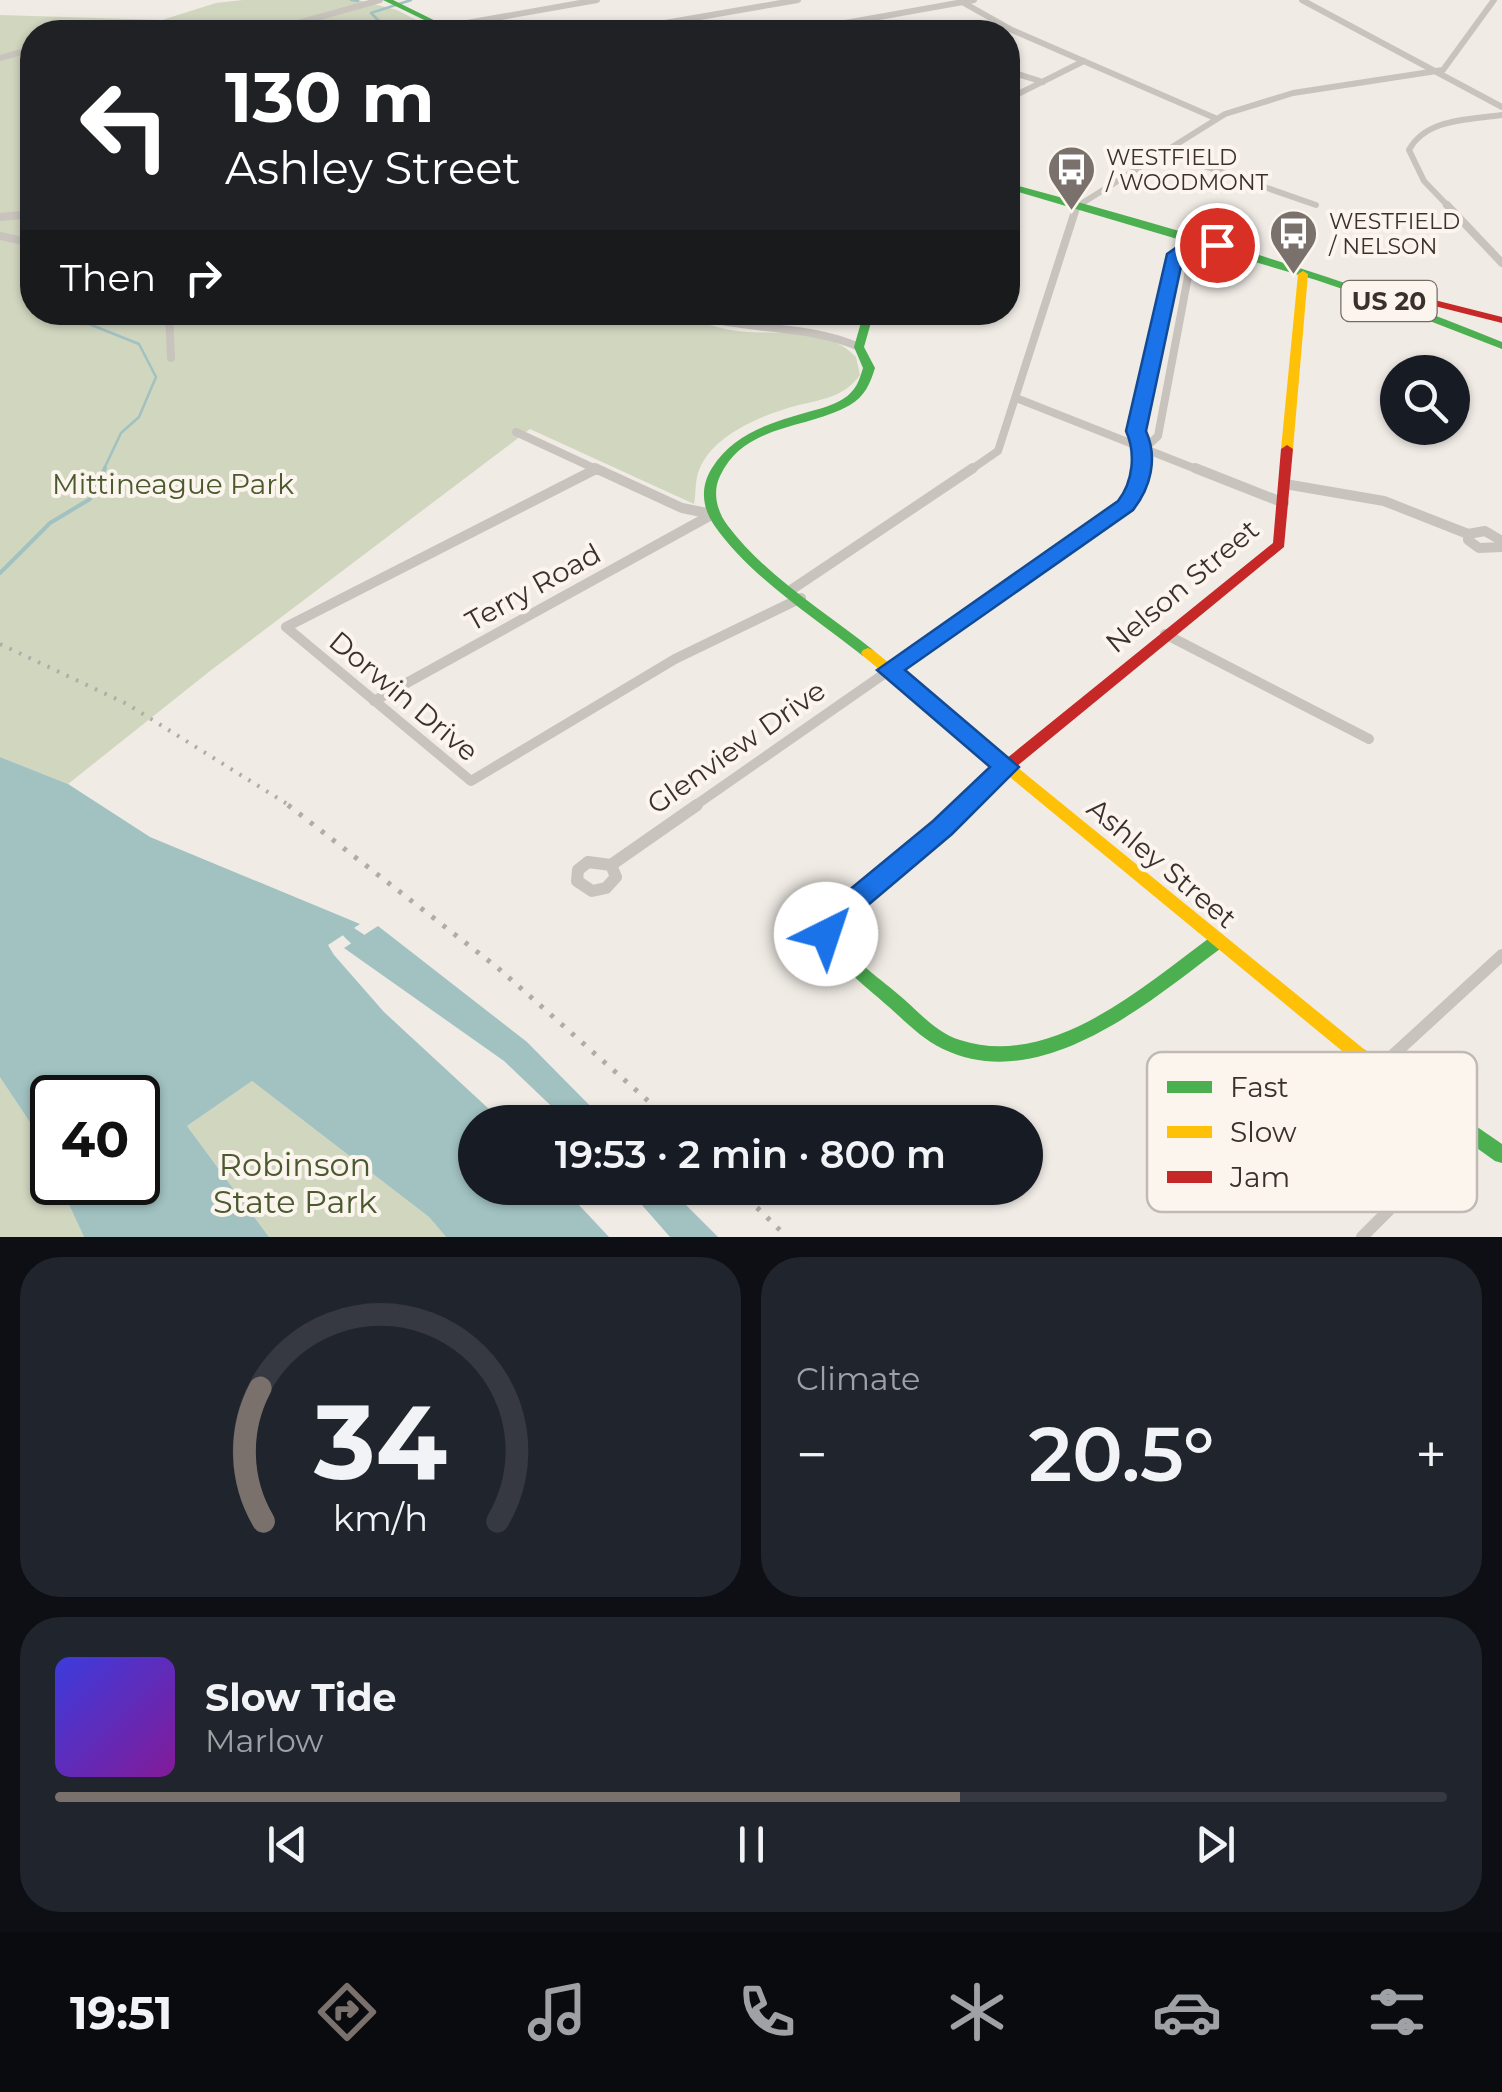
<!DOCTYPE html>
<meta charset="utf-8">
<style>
body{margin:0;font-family:Montserrat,sans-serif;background:#20242c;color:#f1f3f6;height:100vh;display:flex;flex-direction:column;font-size:38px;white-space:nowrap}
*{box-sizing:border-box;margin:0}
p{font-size:32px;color:#9ea1a6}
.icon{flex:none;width:55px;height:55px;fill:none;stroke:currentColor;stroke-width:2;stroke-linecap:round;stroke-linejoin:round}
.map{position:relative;height:1237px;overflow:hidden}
.panel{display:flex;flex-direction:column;gap:20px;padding:20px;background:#0d0f14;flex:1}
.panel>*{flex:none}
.guide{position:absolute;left:20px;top:20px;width:1000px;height:305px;border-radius:40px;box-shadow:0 2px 8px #0004;background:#202124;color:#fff;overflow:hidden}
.fabs{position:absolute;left:1380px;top:355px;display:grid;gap:20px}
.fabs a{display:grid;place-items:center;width:90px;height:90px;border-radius:50%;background:#171b24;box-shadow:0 2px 8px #0004;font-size:50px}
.speed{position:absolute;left:30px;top:1075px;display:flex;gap:20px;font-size:50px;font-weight:700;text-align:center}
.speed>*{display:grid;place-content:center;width:130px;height:130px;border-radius:50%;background:#171b24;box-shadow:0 2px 8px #0004;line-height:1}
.speed .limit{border:5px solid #111;border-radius:15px;background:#fff;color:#111}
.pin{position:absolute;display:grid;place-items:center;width:85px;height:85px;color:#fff;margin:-42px;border:5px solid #fff;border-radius:50%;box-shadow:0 2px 10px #0007}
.me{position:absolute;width:110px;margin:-55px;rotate:41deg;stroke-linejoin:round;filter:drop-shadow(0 0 8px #0008)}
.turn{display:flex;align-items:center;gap:35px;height:210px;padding:0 40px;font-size:45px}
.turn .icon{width:130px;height:130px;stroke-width:2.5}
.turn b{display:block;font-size:70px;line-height:85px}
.then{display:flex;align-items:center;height:95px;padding:0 40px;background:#0003;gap:20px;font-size:38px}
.big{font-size:75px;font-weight:600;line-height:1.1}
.panel .card{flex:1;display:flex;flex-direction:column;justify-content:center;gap:15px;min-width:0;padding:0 35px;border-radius:40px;background:#20242c}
.panel .dial{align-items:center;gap:0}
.dial svg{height:260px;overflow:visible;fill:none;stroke:#363941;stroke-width:7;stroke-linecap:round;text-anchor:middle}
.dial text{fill:#f1f3f6;stroke:none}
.song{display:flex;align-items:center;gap:30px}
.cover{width:120px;height:120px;border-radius:15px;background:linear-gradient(135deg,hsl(240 70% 55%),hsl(290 70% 35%))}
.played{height:10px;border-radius:5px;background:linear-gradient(90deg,#7a716c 65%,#363941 65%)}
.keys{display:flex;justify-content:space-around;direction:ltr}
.heat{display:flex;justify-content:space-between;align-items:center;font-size:55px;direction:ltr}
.panel .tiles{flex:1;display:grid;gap:20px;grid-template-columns:1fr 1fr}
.card:last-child{grid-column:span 2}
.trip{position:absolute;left:458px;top:1105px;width:585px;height:100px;border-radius:50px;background:#171b24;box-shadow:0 2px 8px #0004;font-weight:600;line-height:100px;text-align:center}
.dock{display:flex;height:160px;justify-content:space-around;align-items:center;background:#090b0e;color:#9ea1a6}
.dock .icon{width:70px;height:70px}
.dock .selected{color:#7a716c}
.dock b{font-size:45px;color:#f1f3f6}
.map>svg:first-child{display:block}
.green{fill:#d1d6bf}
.water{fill:#a1c2c1}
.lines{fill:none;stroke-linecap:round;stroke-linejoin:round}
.stream-far1{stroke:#a1c2c1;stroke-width:2.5}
.stream{stroke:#a1c2c1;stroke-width:4}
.canal{fill:#a1c2c1;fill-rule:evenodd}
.street-far3{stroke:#c9c3be;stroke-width:6}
.street-far2{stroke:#c9c3be;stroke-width:8}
.street-far1{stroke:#c9c3be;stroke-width:10}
.street{stroke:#c9c3be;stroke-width:12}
.fast{fill:#4caf50;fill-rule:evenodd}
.slow{fill:#ffc107;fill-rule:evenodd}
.jam{fill:#c62828;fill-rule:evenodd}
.rail-far1{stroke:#b1aca8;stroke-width:4;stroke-dasharray:2.5 8;stroke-linecap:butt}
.rail{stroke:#b1aca8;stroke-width:5;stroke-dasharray:4 10;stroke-linecap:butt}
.route{fill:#1a73e8;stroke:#114b97;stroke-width:2.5}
.labels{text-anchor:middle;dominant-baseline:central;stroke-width:8;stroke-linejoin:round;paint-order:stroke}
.far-poi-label{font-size:22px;fill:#3b302b;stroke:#fbf5ee;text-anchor:start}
.shield{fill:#fbf5ee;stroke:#756b66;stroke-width:2.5}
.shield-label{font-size:25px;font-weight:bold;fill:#3b302b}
.park-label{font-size:28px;fill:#4a5a2e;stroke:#fbf5ee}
.street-label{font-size:28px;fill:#3b302b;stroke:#fbf5ee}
.near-park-label{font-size:32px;fill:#4a5a2e;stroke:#fbf5ee}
.key{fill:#fbf5ee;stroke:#c1bab4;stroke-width:2.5}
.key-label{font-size:28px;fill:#3b302b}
</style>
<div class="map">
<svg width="1502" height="1237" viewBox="0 0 1502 1237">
<rect width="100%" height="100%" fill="#f0ebe5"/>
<path class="green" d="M243,0H358L397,10L439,32H32V312L678,313C697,322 716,328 737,331C778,336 825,325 856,357L860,375C844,397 823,399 799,405C764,414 710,435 698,473C695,482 696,495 694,504L530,429L210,671L68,784L0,757V15L162,20L216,3Z
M0,1077C23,1100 52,1150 52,1182L59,1183L84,1237H0Z
M252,1081L429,1217L446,1237H269L187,1126Z"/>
<path class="water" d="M0,757L68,784L150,837L360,924L328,945L334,955L384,1012L503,1122H475V1188H563L609,1237H446L429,1217L252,1081L187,1126L269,1237H84L59,1183L138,1182V1098H52V1169L30,1122L0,1077Z
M378,926L527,1042L606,1122H568L504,1061L344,948Z
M627,1188H669L718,1237H670Z"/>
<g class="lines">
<path class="stream-far1" d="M351,0L358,1
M373,32L370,28L381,23L371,13L411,0
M44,312L50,323L89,324L139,344L156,377L139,417L121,433L103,471"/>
<path class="stream" d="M0,573L50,523L90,499L105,468"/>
<path class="canal" d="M348,924L378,944L381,949L378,954C365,957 347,942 340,931L342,926Z"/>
<path class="street-far3" d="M1302,0L1502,107
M962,2L1012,30L1215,118
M679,21L695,32
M444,27L597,0
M241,32L291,25L380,0
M613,32L798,0
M795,32L974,0
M0,58L32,49
M1008,71L1043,82
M1008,99L1084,61
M1161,151L1316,205
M1076,207L1225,114L1293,93L1443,70L1494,0
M1449,207L1424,181L1409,150C1426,118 1470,120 1502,115"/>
<path class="street-far2" d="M1447,205L1502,263
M0,217L32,214
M0,236L32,243
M169,312L171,358
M688,312C744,332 804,323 859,347
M1016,398L1201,471
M516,432L600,471
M1144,449L1158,436L1192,255L1184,250
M969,471L998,451L1077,205
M1141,471L1136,431L1175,255L1184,250L1187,236"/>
<path class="street-far1" d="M595,468L682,508L712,514
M1195,468L1284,503
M596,469L286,627L471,781L675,659L801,598
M1285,484L1384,501L1468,534L1485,531L1502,541
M1468,534V540L1479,548L1502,547
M791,590L973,468
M1165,634L1369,739
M374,701L713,514
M693,807L1125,506L1141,468"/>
<path class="street" d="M588,862L611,865L616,877L606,888L592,891L577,881L578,870Z
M611,865L697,805
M1379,1068L1502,955
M1362,1237L1468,1131"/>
<path class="fast" d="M383,0H393L458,32H449Z
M1008,183C1175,228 1342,276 1502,342V349L1378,301L1316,280L1008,189Z
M864,312H874L864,347L875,368C870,384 865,396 850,405C806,430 745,423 720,476C712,492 717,512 728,526C766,576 824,611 873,650L875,653L873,656H863C814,617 750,577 714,525C702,507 700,487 712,468C734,433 770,423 808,412C820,409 833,405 843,399C856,391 859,381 863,368L854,347Z
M871,881L877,883L879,887L877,891L835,930C848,958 876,975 899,995C917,1010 936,1033 960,1040C1051,1070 1144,986 1212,936L1218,934L1224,936L1227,941L1224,946C1150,1001 1042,1096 943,1049C922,1039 906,1022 889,1007C861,982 833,963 818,928L820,923L865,883Z
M1359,1047L1365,1050L1502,1144V1163L1495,1161L1353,1060L1350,1055L1353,1050Z"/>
<path class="slow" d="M1303,271L1308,274L1293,449L1287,453L1281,449L1298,274Z
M868,648L873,650L1365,1050L1368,1055L1365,1060L1359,1063L1353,1060L863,656L861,653L863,650Z"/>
<path class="jam" d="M1379,286L1502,317V323L1375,291V287Z
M1287,445L1293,449L1284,547L1011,771L877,891L871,893L865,891L863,887L865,883L1001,763L1273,543L1281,449Z"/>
<path class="rail-far1" d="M0,644L127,704L292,807"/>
<path class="rail" d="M288,805L498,968L672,1122
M737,1188L787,1237"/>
</g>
<path class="route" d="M1188,232L1225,245L1217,250L1194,244L1190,253L1183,257L1146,431C1158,458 1151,487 1133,510L905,670L1019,767L952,834L842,927L836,941L826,944L817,941L812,934L820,914L933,821L990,767L877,670L1118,501C1133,482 1136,453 1126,431L1167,254L1177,247L1182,233Z"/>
<defs>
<symbol id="bus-pin" viewBox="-11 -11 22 30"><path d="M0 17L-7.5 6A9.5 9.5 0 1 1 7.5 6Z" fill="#7a716c" stroke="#fbf5ee"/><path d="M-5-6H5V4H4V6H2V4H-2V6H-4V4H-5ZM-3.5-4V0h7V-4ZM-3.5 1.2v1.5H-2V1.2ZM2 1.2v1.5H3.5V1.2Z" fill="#fff"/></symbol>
</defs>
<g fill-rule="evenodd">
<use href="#bus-pin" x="1044" y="142" width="55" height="75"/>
<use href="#bus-pin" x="1266" y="206" width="55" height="75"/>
</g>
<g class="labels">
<g class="far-poi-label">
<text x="1106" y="157">WESTFIELD<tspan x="1106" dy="25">/ WOODMONT</tspan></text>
<text x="1329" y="221">WESTFIELD<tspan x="1329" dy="25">/ NELSON</tspan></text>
</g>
<rect class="shield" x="1341.5" y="281" width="95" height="40" rx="8"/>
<g class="shield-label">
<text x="1389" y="301">US 20</text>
</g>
<g class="park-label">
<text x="173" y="484">Mittineague Park</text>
</g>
<g class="street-label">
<text transform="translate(1182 586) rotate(-40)">Nelson Street</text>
<text transform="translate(533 587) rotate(-29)">Terry Road</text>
<text transform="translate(404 696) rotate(40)">Dorwin Drive</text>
<text transform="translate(736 747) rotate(-35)">Glenview Drive</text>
<text transform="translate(1162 863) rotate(40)">Ashley Street</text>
</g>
<g class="near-park-label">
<text x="295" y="1164">Robinson<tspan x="295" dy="37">State Park</tspan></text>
</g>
</g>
<rect x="1147" y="1052" width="330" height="160" rx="15" class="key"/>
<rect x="1167" y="1081" width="45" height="12" fill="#4caf50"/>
<rect x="1167" y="1126" width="45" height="12" fill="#ffc107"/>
<rect x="1167" y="1171" width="45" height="12" fill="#c62828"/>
<g class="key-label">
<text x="1230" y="1097">Fast</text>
<text x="1230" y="1142">Slow</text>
<text x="1230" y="1187">Jam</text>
</g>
</svg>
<div class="fabs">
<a><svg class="icon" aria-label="search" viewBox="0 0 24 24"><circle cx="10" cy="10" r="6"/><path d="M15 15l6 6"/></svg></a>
</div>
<div class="speed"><div class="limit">40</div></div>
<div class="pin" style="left:1217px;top:245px;background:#d93025"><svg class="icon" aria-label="arrive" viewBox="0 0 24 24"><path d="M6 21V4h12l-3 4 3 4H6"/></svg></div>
<svg class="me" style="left:826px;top:934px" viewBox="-20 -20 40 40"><circle r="19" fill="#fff"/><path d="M0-13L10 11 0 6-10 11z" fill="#1a73e8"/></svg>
<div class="trip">19:53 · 2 min · 800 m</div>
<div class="guide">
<div class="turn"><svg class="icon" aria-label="left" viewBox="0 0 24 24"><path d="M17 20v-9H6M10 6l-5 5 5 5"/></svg><div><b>130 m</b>Ashley Street</div></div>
<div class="then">Then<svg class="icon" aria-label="right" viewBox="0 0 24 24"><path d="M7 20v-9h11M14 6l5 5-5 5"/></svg></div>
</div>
</div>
<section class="panel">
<div class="tiles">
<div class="card dial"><svg viewBox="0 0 100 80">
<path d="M14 69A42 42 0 1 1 86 69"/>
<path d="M14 69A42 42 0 0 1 13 28" stroke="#7a716c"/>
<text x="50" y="56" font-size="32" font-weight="700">34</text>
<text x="50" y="72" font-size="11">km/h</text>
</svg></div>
<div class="card"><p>Climate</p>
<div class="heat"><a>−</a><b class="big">20.5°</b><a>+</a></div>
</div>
<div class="card">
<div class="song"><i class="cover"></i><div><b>Slow Tide</b><p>Marlow</p></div></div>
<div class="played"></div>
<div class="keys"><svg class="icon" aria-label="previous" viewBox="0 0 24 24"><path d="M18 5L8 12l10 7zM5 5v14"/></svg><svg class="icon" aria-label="pause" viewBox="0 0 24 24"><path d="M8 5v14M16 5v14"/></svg><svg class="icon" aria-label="next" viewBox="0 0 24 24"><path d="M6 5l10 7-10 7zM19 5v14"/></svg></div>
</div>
</div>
</section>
<nav class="dock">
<b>19:51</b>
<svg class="icon selected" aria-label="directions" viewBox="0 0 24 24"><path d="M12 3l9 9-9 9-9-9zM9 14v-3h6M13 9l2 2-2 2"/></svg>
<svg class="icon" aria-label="music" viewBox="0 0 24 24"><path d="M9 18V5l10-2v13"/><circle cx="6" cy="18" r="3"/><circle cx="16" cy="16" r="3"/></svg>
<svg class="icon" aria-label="phone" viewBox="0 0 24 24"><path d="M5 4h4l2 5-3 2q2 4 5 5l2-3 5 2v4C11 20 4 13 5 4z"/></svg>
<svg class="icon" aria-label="climate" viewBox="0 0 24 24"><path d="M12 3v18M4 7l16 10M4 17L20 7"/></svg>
<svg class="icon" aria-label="car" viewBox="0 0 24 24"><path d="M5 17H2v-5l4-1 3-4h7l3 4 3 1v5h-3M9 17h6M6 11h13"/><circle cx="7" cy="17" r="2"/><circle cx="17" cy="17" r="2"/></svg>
<svg class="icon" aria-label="filters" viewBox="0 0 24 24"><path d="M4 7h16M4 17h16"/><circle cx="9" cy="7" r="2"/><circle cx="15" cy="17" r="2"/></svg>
</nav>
